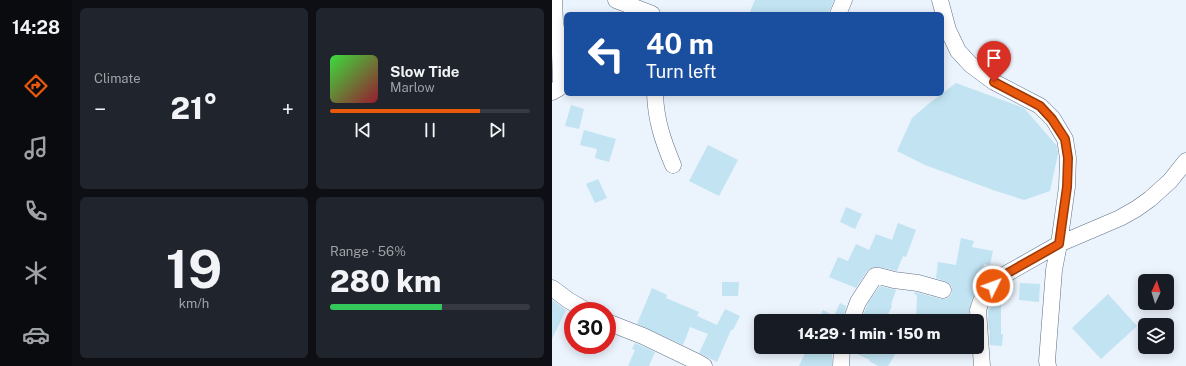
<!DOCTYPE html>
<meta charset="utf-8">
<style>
body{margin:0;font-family:"Public Sans",sans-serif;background:#20242c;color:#f1f3f6;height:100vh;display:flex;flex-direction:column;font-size:15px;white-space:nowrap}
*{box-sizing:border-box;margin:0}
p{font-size:13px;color:#9ea1a6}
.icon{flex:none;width:22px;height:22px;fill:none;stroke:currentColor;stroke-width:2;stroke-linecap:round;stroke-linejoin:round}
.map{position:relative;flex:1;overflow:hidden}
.panel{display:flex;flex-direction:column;gap:8px;padding:8px;background:#0d0f14;width:480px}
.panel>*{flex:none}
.top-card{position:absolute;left:12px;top:12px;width:380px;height:84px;border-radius:6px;box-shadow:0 2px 10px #0003;background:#1a4fa0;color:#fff;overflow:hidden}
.needle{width:26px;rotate:4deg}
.buttons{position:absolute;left:586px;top:274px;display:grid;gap:8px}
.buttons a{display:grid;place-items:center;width:36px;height:36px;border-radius:6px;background:#171b24;box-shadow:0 2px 10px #0003;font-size:20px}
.speed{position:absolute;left:12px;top:302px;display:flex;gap:8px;font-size:20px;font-weight:700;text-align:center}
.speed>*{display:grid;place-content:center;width:52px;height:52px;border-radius:50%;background:#171b24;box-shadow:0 2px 10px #0003;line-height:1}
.speed .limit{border:6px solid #d22;background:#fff;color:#111}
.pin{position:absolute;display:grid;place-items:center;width:34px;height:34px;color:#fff;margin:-41px -17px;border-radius:50% 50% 50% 0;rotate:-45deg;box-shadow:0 0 4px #0007}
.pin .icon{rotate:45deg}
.me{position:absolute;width:44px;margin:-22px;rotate:48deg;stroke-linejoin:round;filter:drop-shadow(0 0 3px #0008)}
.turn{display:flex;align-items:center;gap:14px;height:84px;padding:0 16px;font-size:18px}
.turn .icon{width:52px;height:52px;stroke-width:2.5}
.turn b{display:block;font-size:28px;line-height:34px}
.big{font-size:30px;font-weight:800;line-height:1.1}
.panel .widget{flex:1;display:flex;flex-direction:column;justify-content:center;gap:6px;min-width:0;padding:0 14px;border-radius:6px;background:#20242c}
.panel .dial{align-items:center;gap:0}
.dial b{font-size:52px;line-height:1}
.song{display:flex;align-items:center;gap:12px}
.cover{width:48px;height:48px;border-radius:6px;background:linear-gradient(135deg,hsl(120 70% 55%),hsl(350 70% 35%))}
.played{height:4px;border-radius:2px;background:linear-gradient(90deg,#ea580c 75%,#363941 75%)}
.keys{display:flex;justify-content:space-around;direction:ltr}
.heat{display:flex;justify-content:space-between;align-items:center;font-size:22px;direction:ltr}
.charge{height:6px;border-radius:3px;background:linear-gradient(90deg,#34c759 56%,#363941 0)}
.panel .tiles{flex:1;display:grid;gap:8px;grid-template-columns:repeat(2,1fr)}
.trip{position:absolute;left:202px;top:314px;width:230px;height:40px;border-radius:6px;background:#171b24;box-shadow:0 2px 10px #0003;font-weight:800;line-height:40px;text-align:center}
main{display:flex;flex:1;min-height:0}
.tab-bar{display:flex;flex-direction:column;width:72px;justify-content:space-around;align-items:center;background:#090b0e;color:#9ea1a6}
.tab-bar .icon{width:28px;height:28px}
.tab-bar .active{color:#ea580c}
.tab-bar b{font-size:18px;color:#f1f3f6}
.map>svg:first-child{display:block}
.building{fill:#c1e3f2}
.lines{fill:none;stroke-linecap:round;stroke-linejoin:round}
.minor-casing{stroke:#5f7188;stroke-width:17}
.minor{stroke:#fff;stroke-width:16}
.route-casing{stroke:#983908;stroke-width:10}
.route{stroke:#ea580c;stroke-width:7}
</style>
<main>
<nav class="tab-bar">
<b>14:28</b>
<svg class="icon active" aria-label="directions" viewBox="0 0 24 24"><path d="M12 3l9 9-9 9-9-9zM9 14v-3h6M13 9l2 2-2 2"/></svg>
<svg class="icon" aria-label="music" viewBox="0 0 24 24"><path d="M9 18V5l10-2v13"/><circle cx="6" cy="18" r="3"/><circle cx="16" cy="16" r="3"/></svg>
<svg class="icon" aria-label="phone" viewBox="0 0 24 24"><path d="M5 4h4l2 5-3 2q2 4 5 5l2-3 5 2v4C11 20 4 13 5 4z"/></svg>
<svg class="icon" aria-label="climate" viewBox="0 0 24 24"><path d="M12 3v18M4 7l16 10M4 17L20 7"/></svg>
<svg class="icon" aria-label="car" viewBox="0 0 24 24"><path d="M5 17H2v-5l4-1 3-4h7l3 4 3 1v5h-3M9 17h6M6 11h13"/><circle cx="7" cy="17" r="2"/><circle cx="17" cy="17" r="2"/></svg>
</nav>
<section class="panel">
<div class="tiles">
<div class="widget"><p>Climate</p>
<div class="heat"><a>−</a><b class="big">21°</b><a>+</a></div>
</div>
<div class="widget">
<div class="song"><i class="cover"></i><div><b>Slow Tide</b><p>Marlow</p></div></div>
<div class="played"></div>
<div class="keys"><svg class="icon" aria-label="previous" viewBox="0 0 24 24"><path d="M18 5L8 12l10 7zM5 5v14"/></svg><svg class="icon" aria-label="pause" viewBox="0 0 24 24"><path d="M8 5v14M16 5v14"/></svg><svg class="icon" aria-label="next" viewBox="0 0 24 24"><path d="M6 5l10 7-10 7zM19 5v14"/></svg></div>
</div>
<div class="widget dial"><b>19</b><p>km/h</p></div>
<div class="widget"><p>Range · 56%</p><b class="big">280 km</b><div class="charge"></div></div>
</div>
</section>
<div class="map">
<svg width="634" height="366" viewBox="0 0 634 366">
<rect width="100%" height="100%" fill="#ebf3fd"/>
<path class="building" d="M203,0H282L276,14H197Z
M404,83L472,108L505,146L506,154L498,191L472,200L441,190L373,165L345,151L360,118L375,105Z
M19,105L32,109L27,129L13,126Z
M32,130L64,139L57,162L43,158L45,149L28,145Z
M156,145L186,160L167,196L137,181Z
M46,179L55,198L43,203L34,184Z
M294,207L310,214L303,229L288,222Z
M346,223L364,230L354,257L351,256L345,271L327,267L319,268L315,271L304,288L277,277L286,257L296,261L304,244L317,250L324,234L340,240Z
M409,238L422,241L420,247L441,251L438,265L432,264L429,286L420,298L417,310V321H364L365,295L362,294L363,292L389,299H394L397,297L400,293V287L397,283L384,278L386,262L404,265Z
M170,282H187L186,296H170Z
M468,283L488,284L487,302L467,300Z
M328,286L344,290L339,305L340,306L333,321H309L316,303Z
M100,288L115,295L114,298L147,312L145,316L165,325L173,309L188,316L181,330H179L165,362L147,353L156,334L138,327L131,345L85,324Z
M556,294L585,326L549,359L520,328Z
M0,300L14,310L0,339Z
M441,302H449V334H451L450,346L438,345V330H437L436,311Z
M288,303L294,306L290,321H266L271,310L282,316Z
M83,343L103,352L97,366H76L83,350L80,349Z
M256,347H280V366H247Z
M299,347H334L344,353L336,366H326L317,361L318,360L299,351Z"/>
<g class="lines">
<defs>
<path id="minor" d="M64,0L100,14
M388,0L396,30L406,51L419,65L442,82L488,106L501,119L513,139L516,158L515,187L507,244L502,270L495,361L496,366
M286,14L292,0
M0,92L7,88L9,82L8,53L3,22L2,0
M103,94C104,121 111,141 121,165
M0,288L16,300L35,311
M299,321L306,302L323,276H327L342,280L366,283L391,290
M55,322L91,336L145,362L152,366
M289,366L290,347
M430,366L426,310L429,301L441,286L454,274L507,244L568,218L584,209L598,199L618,181L634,161"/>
</defs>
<use href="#minor" class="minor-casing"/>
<use href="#minor" class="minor"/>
</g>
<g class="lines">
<defs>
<path id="route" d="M441,286L454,274L507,244L515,187L516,158L513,139L500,119L488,106L442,82"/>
</defs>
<use href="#route" class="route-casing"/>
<use href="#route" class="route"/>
</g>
</svg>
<div class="buttons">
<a><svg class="needle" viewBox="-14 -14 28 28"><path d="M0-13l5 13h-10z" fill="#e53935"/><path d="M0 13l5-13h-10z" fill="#9ea1a6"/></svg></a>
<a><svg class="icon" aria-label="layers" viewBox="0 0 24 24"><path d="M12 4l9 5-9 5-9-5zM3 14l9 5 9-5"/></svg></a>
</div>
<div class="speed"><div class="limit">30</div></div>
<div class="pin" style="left:442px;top:82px;background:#d93025"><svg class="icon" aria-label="arrive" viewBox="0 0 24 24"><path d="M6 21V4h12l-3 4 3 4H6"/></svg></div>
<svg class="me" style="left:441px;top:286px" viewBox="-20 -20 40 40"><circle r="17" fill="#ea580c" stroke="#fff" stroke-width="3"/><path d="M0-11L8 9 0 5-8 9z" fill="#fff"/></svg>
<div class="trip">14:29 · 1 min · 150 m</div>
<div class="top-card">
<div class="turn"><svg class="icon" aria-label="left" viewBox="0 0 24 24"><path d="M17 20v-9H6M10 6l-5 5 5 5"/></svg><div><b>40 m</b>Turn left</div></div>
</div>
</div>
</main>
